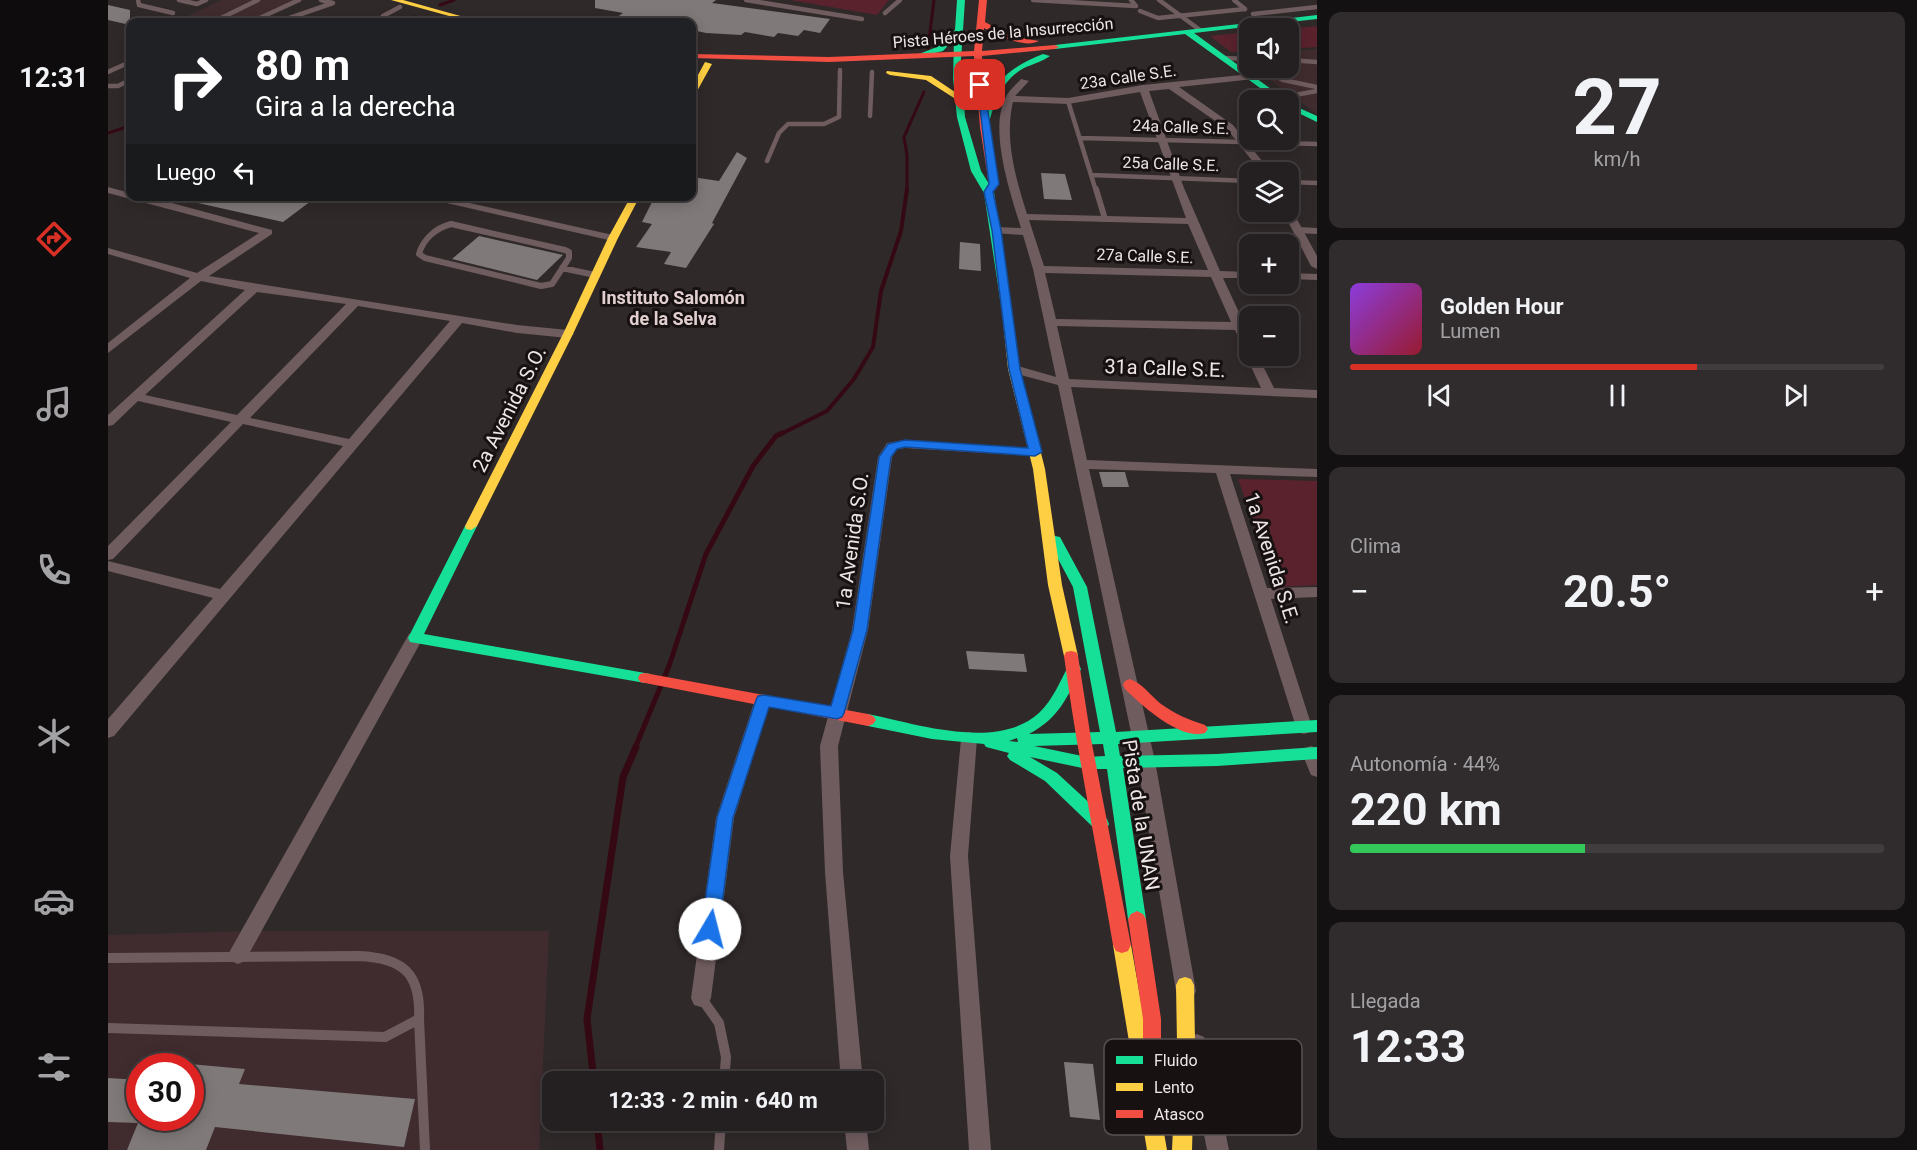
<!DOCTYPE html>
<html lang="es">
<meta charset="utf-8">
<style>
body{margin:0;font-family:Roboto,sans-serif;background:#302c2d;color:#f1f3f6;height:100vh;display:flex;flex-direction:column;font-size:22px;white-space:nowrap}
*{box-sizing:border-box;margin:0}
p{font-size:20px;color:#a3a2a5}
.icon{flex:none;width:33px;height:33px;fill:none;stroke:currentColor;stroke-width:2;stroke-linecap:round;stroke-linejoin:round}
.map{position:relative;flex:1;overflow:hidden}
.details{display:flex;flex-direction:column;gap:12px;padding:12px;background:#141112;width:600px}
.details>*{flex:none}
.hud{position:absolute;left:18px;top:18px;width:570px;height:183px;border-radius:12px;box-shadow:0 3px 15px #0003,0 0 0 2px #413d3e;background:#202124;color:#fff;overflow:hidden}
.fabs{position:absolute;left:1131px;top:18px;display:grid;gap:12px}
.fabs a{display:grid;place-items:center;width:60px;height:60px;border-radius:12px;background:#241f20;box-shadow:0 3px 15px #0003,0 0 0 2px #413d3e;font-size:30px}
.speed{position:absolute;left:18px;top:1053px;display:flex;gap:12px;font-size:30px;font-weight:700;text-align:center}
.speed>*{display:grid;place-content:center;width:78px;height:78px;border-radius:50%;background:#241f20;box-shadow:0 3px 15px #0003,0 0 0 2px #413d3e;line-height:1}
.speed .limit{border:9px solid #d22;background:#fff;color:#111}
.pin{position:absolute;display:grid;place-items:center;width:51px;height:51px;color:#fff;margin:-26px;border-radius:12px;box-shadow:0 3px 9px #0006}
.me{position:absolute;width:66px;margin:-33px;rotate:8deg;stroke-linejoin:round;filter:drop-shadow(0 0 4px #0008)}
.turn{display:flex;align-items:center;gap:21px;height:126px;padding:0 30px;font-size:27px}
.turn .icon{width:78px;height:78px;stroke-width:2.5}
.turn b{display:block;font-size:42px;line-height:51px}
.then{display:flex;align-items:center;height:57px;padding:0 30px;background:#0003;gap:12px;font-size:22px}
.big{font-size:45px;font-weight:700;line-height:1.1}
.details .widget{flex:1;display:flex;flex-direction:column;justify-content:center;gap:9px;min-width:0;padding:0 21px;border-radius:12px;background:#302c2d}
.details .dial{align-items:center;gap:0}
.dial b{font-size:78px;line-height:1}
.song{display:flex;align-items:center;gap:18px}
.cover{width:72px;height:72px;border-radius:9px;background:linear-gradient(135deg,hsl(270 70% 55%),hsl(350 70% 35%))}
.played{height:6px;border-radius:3px;background:linear-gradient(90deg,#d93025 65%,#413d3e 65%)}
.keys{display:flex;justify-content:space-around;direction:ltr}
.heat{display:flex;justify-content:space-between;align-items:center;font-size:33px;direction:ltr}
.charge{height:9px;border-radius:4px;background:linear-gradient(90deg,#34c759 44%,#413d3e 0)}
.trip{position:absolute;left:434px;top:1071px;width:342px;height:60px;border-radius:12px;background:#241f20;box-shadow:0 3px 15px #0003,0 0 0 2px #413d3e;font-weight:700;line-height:60px;text-align:center}
main{display:flex;flex:1;min-height:0}
.tabs{display:flex;flex-direction:column;width:108px;justify-content:space-around;align-items:center;background:#0e0c0d;color:#a3a2a5}
.tabs .icon{width:42px;height:42px}
.tabs .active{color:#d93025}
.tabs b{font-size:27px;color:#f1f3f6}
.map>svg:first-child{display:block}
.built{fill:#402c2f;fill-rule:evenodd}
.green{fill:#5a222d}
.lines{fill:none;stroke-linecap:round;stroke-linejoin:round}
.stream-far3{stroke:#340913;stroke-width:3}
.stream-far2{stroke:#340913;stroke-width:4}
.stream-far1{stroke:#340913;stroke-width:5}
.stream{stroke:#340913;stroke-width:7}
.building{fill:#7f797a}
.lane-far2{stroke:#6f5c5f;stroke-width:4.5}
.lane-far1{stroke:#6f5c5f;stroke-width:6}
.lane{stroke:#6f5c5f;stroke-width:10}
.street{fill:#6f5c5f;fill-rule:evenodd}
.fast{fill:#16e098;fill-rule:evenodd}
.slow{fill:#ffcf43;fill-rule:evenodd}
.jam{fill:#f24e42;fill-rule:evenodd}
.route{fill:#1a73e8;stroke:#114b97;stroke-width:1.5}
.labels{text-anchor:middle;dominant-baseline:central;stroke-width:6;stroke-linejoin:round;paint-order:stroke}
.far-street-label{font-size:16px;fill:#eee5e6;stroke:#171112}
.far-neighbourhood-label{font-size:18px;font-weight:bold;fill:#e2d0d1;stroke:#171112}
.street-label{font-size:20px;fill:#eee5e6;stroke:#171112}
.key{fill:#171112;stroke:#585152;stroke-width:1.5}
.key-label{font-size:16px;fill:#eee5e6}
</style>
<main>
<nav class="tabs">
<b>12:31</b>
<svg class="icon active" aria-label="directions" viewBox="0 0 24 24"><path d="M12 3l9 9-9 9-9-9zM9 14v-3h6M13 9l2 2-2 2"/></svg>
<svg class="icon" aria-label="music" viewBox="0 0 24 24"><path d="M9 18V5l10-2v13"/><circle cx="6" cy="18" r="3"/><circle cx="16" cy="16" r="3"/></svg>
<svg class="icon" aria-label="phone" viewBox="0 0 24 24"><path d="M5 4h4l2 5-3 2q2 4 5 5l2-3 5 2v4C11 20 4 13 5 4z"/></svg>
<svg class="icon" aria-label="climate" viewBox="0 0 24 24"><path d="M12 3v18M4 7l16 10M4 17L20 7"/></svg>
<svg class="icon" aria-label="car" viewBox="0 0 24 24"><path d="M5 17H2v-5l4-1 3-4h7l3 4 3 1v5h-3M9 17h6M6 11h13"/><circle cx="7" cy="17" r="2"/><circle cx="17" cy="17" r="2"/></svg>
<svg class="icon" aria-label="filters" viewBox="0 0 24 24"><path d="M4 7h16M4 17h16"/><circle cx="9" cy="7" r="2"/><circle cx="15" cy="17" r="2"/></svg>
</nav>
<div class="map">
<svg width="1209" height="1150" viewBox="0 0 1209 1150">
<rect width="100%" height="100%" fill="#30292a"/>
<path class="built" d="M114,0H196L148,22H67Z
M1209,49V114L1146,68H1180L1181,51Z
M144,931H441L431,1150H0V935ZM32,1066H82V1118H32Z"/>
<path class="green" d="M682,0H781L769,15Z
M1209,26V47L1181,49V29Z
M1141,32V51L1123,52L1102,36Z
M1130,479L1209,481V585L1168,587Z"/>
<g class="lines">
<path class="stream-far3" d="M332,5L346,0
M299,22L307,17
M820,48L826,0
M0,133L22,126
M799,191V155L796,137L816,92"/>
<path class="stream-far2" d="M671,435L719,411L746,379L765,347L773,291L793,231L799,189"/>
<path class="stream-far1" d="M527,748L561,666L598,554L645,466L668,436L674,433"/>
<path class="stream" d="M486,1082L479,1019L515,777L528,747
M489,1120L492,1150"/>
</g>
<path class="building" d="M487,0H608L604,3L722,19L712,33L696,30L690,36L670,33L666,37L637,32L633,35L598,33L584,30V22H502L515,13L487,8Z
M0,5L22,10V25L0,20Z
M629,152L639,158L604,223L606,224L578,268L556,264L563,252L528,247L544,224L534,222L547,196H584V177L611,181Z
M933,173L957,174L964,200L936,199Z
M91,196H164L174,199L182,196L203,201L175,222L90,203Z
M371,236L455,255L429,280L344,259Z
M852,242L872,244L873,271L851,269Z
M991,472H1017L1021,487H995Z
M858,651L916,654L919,672L861,669Z
M956,1062L985,1064L992,1120L962,1117Z
M82,1064L137,1069L131,1084L307,1099L296,1147L107,1127L98,1150H19L30,1123L0,1122V1078L32,1080V1118H82Z"/>
<g class="lines">
<path class="lane-far2" d="M30,0L31,5L65,13
M71,0L89,4L98,0
M638,0L754,19
M925,0L1028,6L1023,0
M1051,0L1092,30
M1126,0L1137,9
M1032,11L1050,18L1137,9
M777,13L792,0
M1145,14L1209,7
M116,17L134,21
M105,22L150,0
M143,22L191,0
M170,22L225,3L213,0
M273,22L275,16L292,7
M1114,58L1142,59
M1180,60L1209,62
M1153,68L1175,80L1209,87
M0,72L22,62
M0,86H10L22,80
M1171,98L1209,91
M960,101L988,191
M762,116L764,72
M972,138L1209,144
M659,161L671,133L680,124H716L731,117L732,70
M984,175L1142,181
M1180,182L1209,183"/>
<path class="lane-far1" d="M988,189L997,219
M343,224L457,250L461,252V258L444,284L433,286L317,258L311,254C315,239 328,228 343,224Z
M1190,230L1209,231
M454,268L487,275"/>
<path class="lane" d="M0,958L251,956C296,958 313,974 311,1019L277,1037L0,1028
M594,999L611,1023L618,1057L616,1082
M311,1019L317,1150
M611,1150L613,1120"/>
<path class="street" d="M1143,74L1146,75V79L1071,87L1125,125L1163,172H1153L1119,129L1061,89L1041,91L1076,188L1112,271L1142,272V278H1115L1142,336V356H1150L1166,388L1209,390V398L963,387L979,460L1209,469V477L1122,474L1159,588L1209,587V597L1163,599L1204,727L1202,732L1196,734L1190,732L1188,727L1108,473L981,469L1047,761L1088,991L1085,998L1078,1000L1071,998L1068,991L1029,761L950,385L902,372L900,369L906,365L948,377L925,269L915,235L888,233L883,230L888,227L913,228C903,195 880,129 898,97C901,90 908,85 913,79L921,81L907,96L960,98L1035,85ZM1032,92L1078,218L919,214C908,179 896,139 905,102L960,104ZM921,220L1080,224L1100,270L936,266ZM937,273L1103,277L1123,322L948,319ZM949,326L1127,330L1136,350L1140,353L1138,356L1153,388L961,379Z
M0,187L22,193V196H38L164,230V234L101,276L409,325L460,330L466,334L460,338L409,333L354,323L6,736L0,738V719L105,598L0,571V561L112,589L235,446L135,424L5,559L0,560V546L123,422L30,401L5,425L0,426V415L137,290L93,281L0,353V343L82,278L0,254V248L89,273L151,233L0,193ZM149,292L238,304L129,415L37,395ZM250,306L342,321L241,439L142,418Z
M308,196H330L505,235L510,238L505,241Z
M1180,209L1185,212L1209,256V269L1203,266L1175,212H1180Z
M1180,273L1209,274V280L1180,279Z
M797,440L927,448L934,452L927,456L797,448L789,449L784,457L760,630L730,746L735,872L755,1082H733L717,872L712,746L744,630L770,457L779,443Z
M307,632L313,634L315,638L137,961L130,964L123,961L120,955L123,949L301,634Z
M655,694L661,696L663,700L626,818L603,998L600,1005L593,1007L586,1005L583,998L608,818L647,700L649,696Z
M861,732L867,734L869,739L860,856L883,1150H861L842,856L853,739L855,734Z
M1203,746L1209,748V777L1203,775L1194,753L1197,748Z
M1089,1034L1096,1037L1099,1044L1121,1150H1099L1079,1044L1082,1037Z
M736,1120H758L761,1150H739Z"/>
<path class="fast" d="M849,0H857L853,60L857,117L873,171L886,192L904,312L899,315L894,312L876,193L863,171L849,117L845,79L846,39L835,51L815,56L811,54L829,47L847,30Z
M1209,15V19L1086,33L1178,100H1169L1077,34L947,49L943,47L947,45Z
M935,54L942,56C935,61 925,64 916,68C893,81 886,103 880,127L873,129C872,122 875,113 878,106C888,77 908,65 935,54Z
M1180,103L1209,116V122L1180,108Z
M363,522L369,526L316,634L537,673L542,674L544,678L542,682L537,683L302,642L300,638L357,526Z
M947,536L952,537L979,587L1008,732L1209,720V732L1010,744L1012,756L1109,754L1209,747V759L1109,766L1015,768L1038,919L1035,924L1029,927L1023,924L1020,919L999,769H979L922,757L949,773L999,819L1001,824L999,829L993,831L987,829L937,781L902,760L899,756L901,753L878,747L876,744L824,739L760,726L755,724L752,720L755,716L760,714C809,724 889,751 931,713C945,700 952,681 961,665H971L973,669C959,698 951,718 921,734L992,732L965,587L940,540ZM909,738L910,742L901,741ZM995,744L997,756L979,757L926,746Z"/>
<path class="slow" d="M283,0H295L374,22H363Z
M597,62L604,64L588,93L584,95V86Z
M779,71L823,76L853,96L846,98L818,80L782,75L778,73Z
M523,196H532L510,238L465,334L369,526L363,530L358,529L357,526L455,334L500,238Z
M899,309L904,312L912,369L937,469L954,585L970,656L968,660H958L956,656L940,585L925,469L900,369L894,312Z
M1014,937L1020,939L1023,945L1059,1150H1039L1005,945L1008,939Z
M1077,977L1083,979L1086,985L1087,1042L1084,1150H1064L1069,1042L1068,985L1071,979Z"/>
<path class="jam" d="M871,0H879L877,22L903,36L931,41C916,49 890,35 876,28L874,51L947,45L951,47L947,49L874,56L880,127L891,185L884,194L881,195L876,192L881,185L872,127L866,56L721,62L584,58V54L721,57L866,51Z
M963,651L968,652L970,656L983,739L1023,945L1020,951L1014,953L1008,951L1005,945C989,849 969,753 956,656L958,652Z
M537,673L760,714L765,716L768,720L765,724L760,726L537,683L532,682L530,678L532,674Z
M1022,679C1034,683 1043,696 1053,704C1067,714 1081,720 1097,725L1100,729L1097,733C1073,741 1033,705 1017,689L1015,685L1017,681Z
M1029,911L1035,914L1038,919L1053,1019V1062L1051,1068L1044,1071L1037,1068L1035,1062V1019L1020,919L1023,914Z"/>
</g>
<path class="route" d="M869,83L876,85L891,184L885,192L893,230L912,369L934,452L927,456L797,447L789,449L783,457L759,630L736,713L734,717L729,719L661,707L625,818L611,929L608,935L602,937L596,935L593,929L609,818L648,700L650,696L656,695L723,706L745,630L771,457L780,444L797,440L920,448L901,369L884,230L876,192L881,184Z"/>
<g class="labels">
<g class="far-street-label">
<text transform="translate(895 33) rotate(-5)">Pista Héroes de la Insurrección</text>
<text transform="translate(1020 77) rotate(-8)">23a Calle S.E.</text>
<text transform="translate(1073 127) rotate(2)">24a Calle S.E.</text>
<text transform="translate(1063 164) rotate(2)">25a Calle S.E.</text>
<text transform="translate(1037 256) rotate(2)">27a Calle S.E.</text>
</g>
<g class="far-neighbourhood-label">
<text x="565" y="297">Instituto Salomón<tspan x="565" dy="21">de la Selva</tspan></text>
</g>
<g class="street-label">
<text transform="translate(1057 368) rotate(2)">31a Calle S.E.</text>
<text transform="translate(401 409) rotate(-63)">2a Avenida S.O.</text>
<text transform="translate(744 541) rotate(-82)">1a Avenida S.O.</text>
<text transform="translate(1164 558) rotate(72)">1a Avenida S.E.</text>
<text transform="translate(1033 815) rotate(81)">Pista de la UNAN</text>
</g>
</g>
<rect x="996" y="1039" width="198" height="96" rx="9" class="key"/>
<rect x="1008" y="1056" width="27" height="8" fill="#16e098"/>
<rect x="1008" y="1083" width="27" height="8" fill="#ffcf43"/>
<rect x="1008" y="1110" width="27" height="8" fill="#f24e42"/>
<g class="key-label">
<text x="1046" y="1066">Fluido</text>
<text x="1046" y="1093">Lento</text>
<text x="1046" y="1120">Atasco</text>
</g>
</svg>
<div class="fabs">
<a><svg class="icon" aria-label="sound" viewBox="0 0 24 24"><path d="M4 9h4l5-4v14l-5-4H4zM17 9q2 3 0 6"/></svg></a>
<a><svg class="icon" aria-label="search" viewBox="0 0 24 24"><circle cx="10" cy="10" r="6"/><path d="M15 15l6 6"/></svg></a>
<a><svg class="icon" aria-label="layers" viewBox="0 0 24 24"><path d="M12 4l9 5-9 5-9-5zM3 14l9 5 9-5"/></svg></a>
<a>+</a>
<a>−</a>
</div>
<div class="speed"><div class="limit">30</div></div>
<div class="pin" style="left:872px;top:85px;background:#d93025"><svg class="icon" aria-label="arrive" viewBox="0 0 24 24"><path d="M6 21V4h12l-3 4 3 4H6"/></svg></div>
<svg class="me" style="left:602px;top:929px" viewBox="-20 -20 40 40"><circle r="19" fill="#fff"/><path d="M0-13L10 11 0 6-10 11z" fill="#1a73e8"/></svg>
<div class="trip">12:33 · 2 min · 640 m</div>
<div class="hud">
<div class="turn"><svg class="icon" aria-label="right" viewBox="0 0 24 24"><path d="M7 20v-9h11M14 6l5 5-5 5"/></svg><div><b>80 m</b>Gira a la derecha</div></div>
<div class="then">Luego<svg class="icon" aria-label="left" viewBox="0 0 24 24"><path d="M17 20v-9H6M10 6l-5 5 5 5"/></svg></div>
</div>
</div>
<section class="details">
<div class="widget dial"><b>27</b><p>km/h</p></div>
<div class="widget">
<div class="song"><i class="cover"></i><div><b>Golden Hour</b><p>Lumen</p></div></div>
<div class="played"></div>
<div class="keys"><svg class="icon" aria-label="previous" viewBox="0 0 24 24"><path d="M18 5L8 12l10 7zM5 5v14"/></svg><svg class="icon" aria-label="pause" viewBox="0 0 24 24"><path d="M8 5v14M16 5v14"/></svg><svg class="icon" aria-label="next" viewBox="0 0 24 24"><path d="M6 5l10 7-10 7zM19 5v14"/></svg></div>
</div>
<div class="widget"><p>Clima</p>
<div class="heat"><a>−</a><b class="big">20.5°</b><a>+</a></div>
</div>
<div class="widget"><p>Autonomía · 44%</p><b class="big">220 km</b><div class="charge"></div></div>
<div class="widget"><p>Llegada</p><b class="big">12:33</b></div>
</section>
</main>
